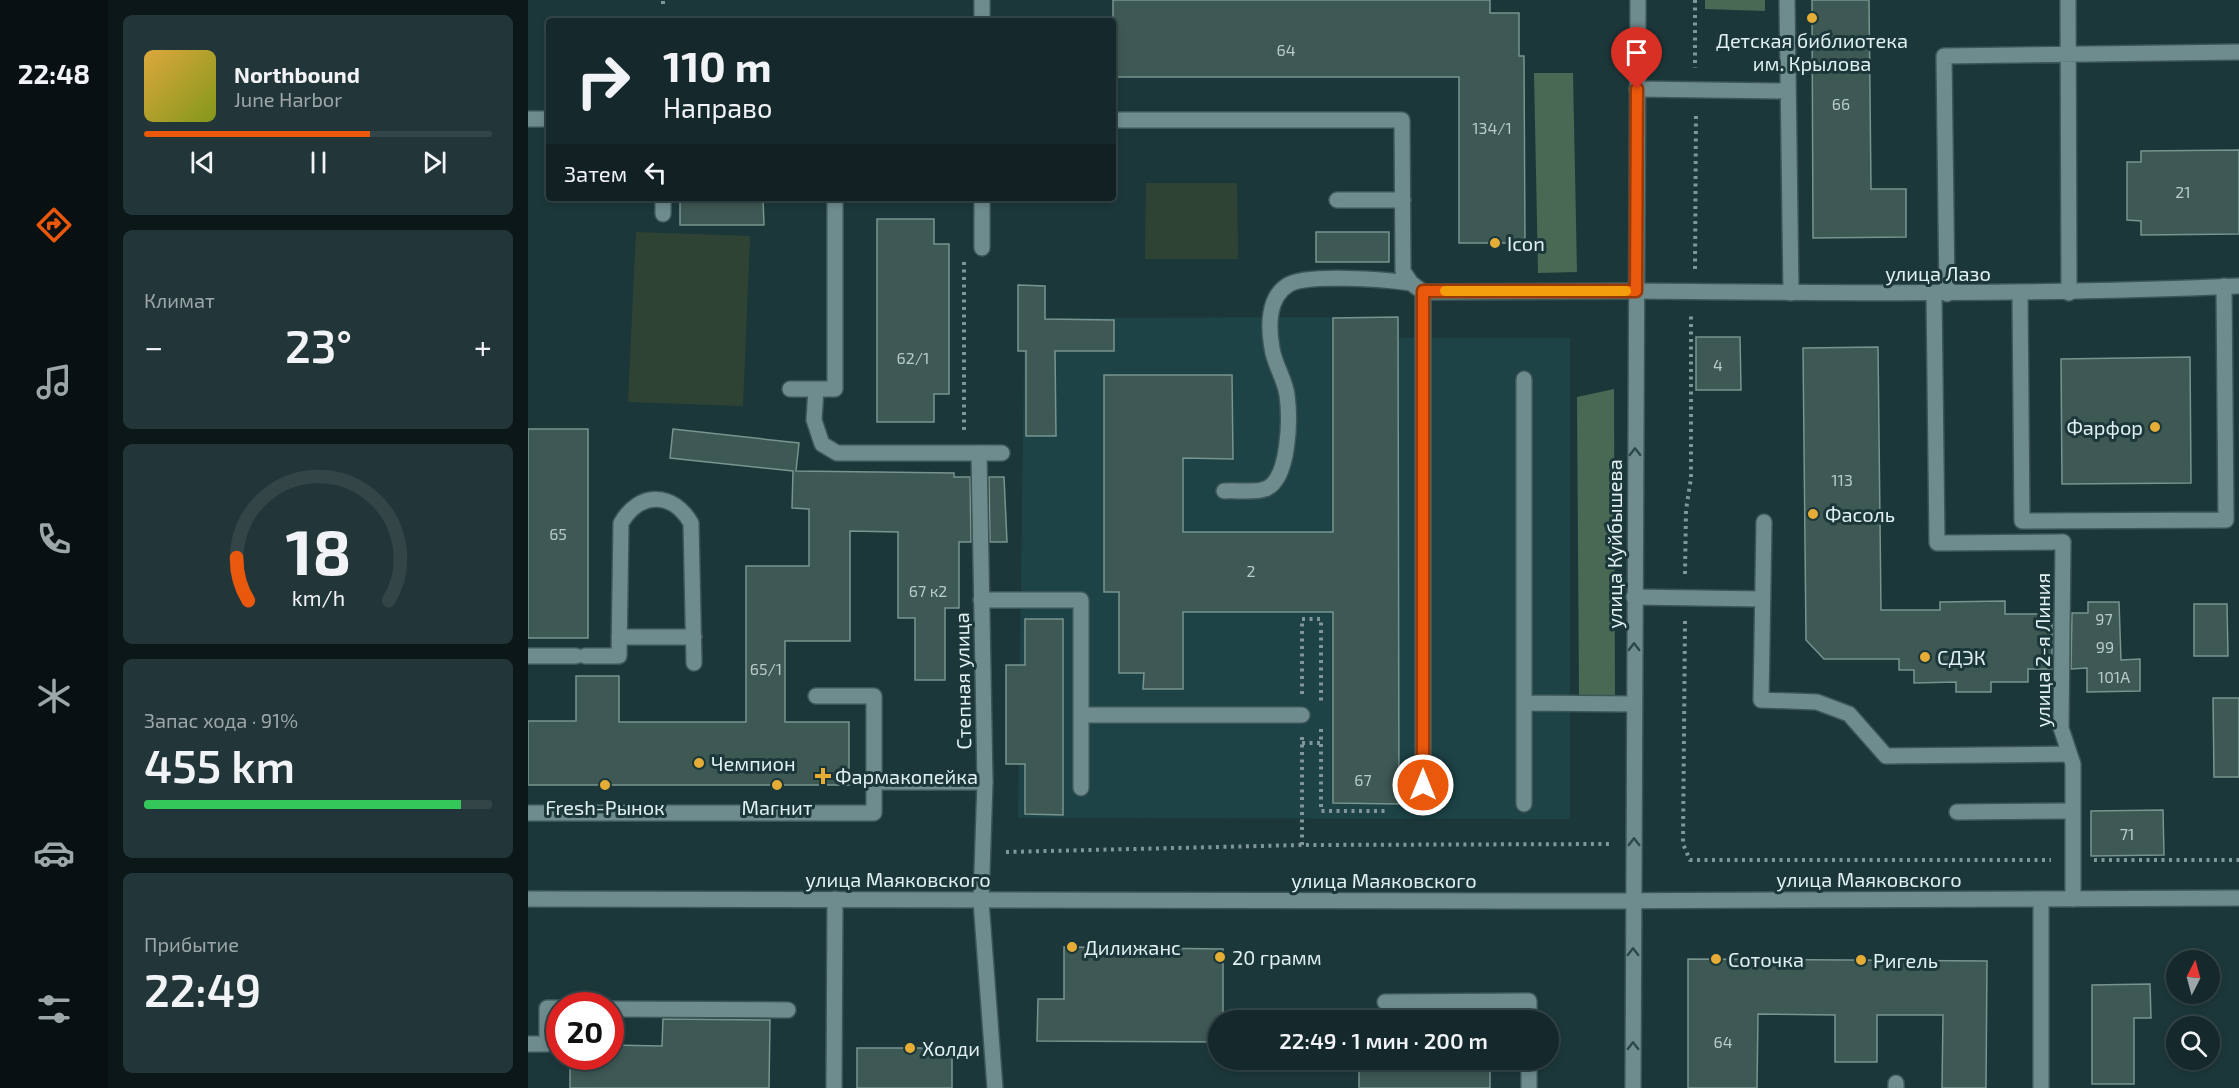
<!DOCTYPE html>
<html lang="ru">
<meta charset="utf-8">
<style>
body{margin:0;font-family:"Exo 2",sans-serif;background:#223538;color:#f1f3f6;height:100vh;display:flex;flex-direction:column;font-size:22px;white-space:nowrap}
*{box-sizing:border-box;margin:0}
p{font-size:20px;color:#9da6a9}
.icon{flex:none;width:33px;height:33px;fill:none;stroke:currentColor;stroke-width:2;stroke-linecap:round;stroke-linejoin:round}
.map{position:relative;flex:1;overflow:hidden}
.drawer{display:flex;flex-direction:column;gap:15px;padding:15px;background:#0c1718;width:420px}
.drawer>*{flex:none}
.guide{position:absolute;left:18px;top:18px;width:570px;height:183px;border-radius:6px;box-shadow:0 3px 9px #0003,0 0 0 2px #344548;background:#15292c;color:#f1f3f6;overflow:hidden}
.needle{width:39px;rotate:6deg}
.tools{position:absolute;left:1638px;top:950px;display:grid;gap:12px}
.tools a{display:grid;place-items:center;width:54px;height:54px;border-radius:50%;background:#15292c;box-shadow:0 3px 9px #0003,0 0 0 2px #344548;font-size:30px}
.speed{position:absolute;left:18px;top:992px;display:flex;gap:12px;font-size:30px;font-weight:700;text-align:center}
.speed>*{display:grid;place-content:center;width:78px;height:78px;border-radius:50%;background:#15292c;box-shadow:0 3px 9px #0003,0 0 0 2px #344548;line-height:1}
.speed .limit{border:9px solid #d22;background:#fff;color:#111}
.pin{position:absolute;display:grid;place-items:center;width:51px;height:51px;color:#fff;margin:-62px -26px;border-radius:50% 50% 50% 0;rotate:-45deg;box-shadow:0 0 6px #0007}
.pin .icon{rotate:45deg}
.me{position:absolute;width:66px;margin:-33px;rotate:0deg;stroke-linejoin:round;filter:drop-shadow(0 0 4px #0008)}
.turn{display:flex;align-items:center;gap:21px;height:126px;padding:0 18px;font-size:27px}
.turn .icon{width:78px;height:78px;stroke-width:2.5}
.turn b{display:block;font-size:42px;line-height:51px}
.then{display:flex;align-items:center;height:57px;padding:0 18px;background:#0003;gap:12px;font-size:22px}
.big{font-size:45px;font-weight:600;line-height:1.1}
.drawer .widget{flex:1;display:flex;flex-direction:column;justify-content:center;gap:9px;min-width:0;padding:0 21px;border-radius:9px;background:#223538}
.drawer .dial{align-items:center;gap:0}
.dial svg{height:156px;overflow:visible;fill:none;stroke:#344548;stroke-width:7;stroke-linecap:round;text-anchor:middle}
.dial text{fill:#f1f3f6;stroke:none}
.song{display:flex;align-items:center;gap:18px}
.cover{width:72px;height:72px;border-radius:9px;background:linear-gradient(135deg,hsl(40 70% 55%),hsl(70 70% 35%))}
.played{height:6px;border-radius:3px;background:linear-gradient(90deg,#ea580c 65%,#344548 65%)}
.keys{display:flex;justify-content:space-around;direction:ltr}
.heat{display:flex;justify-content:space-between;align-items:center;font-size:33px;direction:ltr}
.charge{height:9px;border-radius:4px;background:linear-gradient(90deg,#34c759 91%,#344548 0)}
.trip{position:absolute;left:680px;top:1010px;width:351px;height:60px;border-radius:30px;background:#15292c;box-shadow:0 3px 9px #0003,0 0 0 2px #344548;font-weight:600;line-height:60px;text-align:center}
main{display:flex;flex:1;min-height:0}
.menu{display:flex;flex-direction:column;width:108px;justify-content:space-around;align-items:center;background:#081012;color:#9da6a9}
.menu .icon{width:42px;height:42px}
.menu .on{color:#ea580c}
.menu b{font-size:27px;color:#f1f3f6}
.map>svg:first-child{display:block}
.built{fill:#1d4347}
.green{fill:#2f4335}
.forest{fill:#496954}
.building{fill:#3e5853;stroke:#78948e;stroke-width:1.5}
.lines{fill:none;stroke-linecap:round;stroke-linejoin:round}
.service-casing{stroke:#3c5557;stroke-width:18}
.minor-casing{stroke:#3c5557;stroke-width:18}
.secondary-casing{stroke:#3c5557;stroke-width:18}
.path{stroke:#819699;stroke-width:4;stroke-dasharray:3 4.5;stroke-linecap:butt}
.service{stroke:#6e8b8e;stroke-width:15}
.minor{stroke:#6e8b8e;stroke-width:15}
.secondary{stroke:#6e8b8e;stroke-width:15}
.oneway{stroke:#2c484b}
.route-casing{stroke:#983908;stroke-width:15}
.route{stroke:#ea580c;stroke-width:10}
.slow{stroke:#f59e0b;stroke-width:10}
.poi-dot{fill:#e6ad36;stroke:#1c373a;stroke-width:2}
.labels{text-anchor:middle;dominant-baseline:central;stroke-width:6;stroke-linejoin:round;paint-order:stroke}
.number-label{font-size:16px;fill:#b8caca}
.poi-label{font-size:20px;fill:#e0f0f2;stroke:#1c373a;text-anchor:start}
.street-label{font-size:20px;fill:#e0f0f2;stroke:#1c373a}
</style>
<main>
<nav class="menu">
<b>22:48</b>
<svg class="icon on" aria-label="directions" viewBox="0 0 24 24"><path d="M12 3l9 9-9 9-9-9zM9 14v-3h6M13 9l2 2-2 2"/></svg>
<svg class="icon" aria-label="music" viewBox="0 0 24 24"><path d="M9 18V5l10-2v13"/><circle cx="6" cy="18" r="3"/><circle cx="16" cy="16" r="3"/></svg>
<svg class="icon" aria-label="phone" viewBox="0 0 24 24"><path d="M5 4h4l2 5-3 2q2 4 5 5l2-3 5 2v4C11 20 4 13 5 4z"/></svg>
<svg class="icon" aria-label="climate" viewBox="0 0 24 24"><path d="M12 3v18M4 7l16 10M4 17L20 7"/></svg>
<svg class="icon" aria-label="car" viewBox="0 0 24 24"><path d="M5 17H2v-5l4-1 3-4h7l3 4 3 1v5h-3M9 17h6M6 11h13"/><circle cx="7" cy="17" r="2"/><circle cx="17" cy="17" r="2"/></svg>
<svg class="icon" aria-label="filters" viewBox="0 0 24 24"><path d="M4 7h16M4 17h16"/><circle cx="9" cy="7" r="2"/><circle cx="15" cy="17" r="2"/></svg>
</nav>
<section class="drawer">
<div class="widget">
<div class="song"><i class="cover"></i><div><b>Northbound</b><p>June Harbor</p></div></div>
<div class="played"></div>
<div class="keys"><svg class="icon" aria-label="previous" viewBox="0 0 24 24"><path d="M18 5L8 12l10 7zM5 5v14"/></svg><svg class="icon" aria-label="pause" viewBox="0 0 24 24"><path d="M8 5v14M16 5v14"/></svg><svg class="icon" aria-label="next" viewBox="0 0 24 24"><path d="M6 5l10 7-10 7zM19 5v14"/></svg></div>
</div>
<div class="widget"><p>Климат</p>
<div class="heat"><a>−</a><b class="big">23°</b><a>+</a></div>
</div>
<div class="widget dial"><svg viewBox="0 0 100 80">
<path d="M14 69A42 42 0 1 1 86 69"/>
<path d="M14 69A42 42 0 0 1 8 47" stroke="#ea580c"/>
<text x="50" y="56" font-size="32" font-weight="700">18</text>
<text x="50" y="72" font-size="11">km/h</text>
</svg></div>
<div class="widget"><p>Запас хода · 91%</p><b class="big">455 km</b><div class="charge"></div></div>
<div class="widget"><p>Прибытие</p><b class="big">22:49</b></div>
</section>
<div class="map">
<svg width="1711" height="1088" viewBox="0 0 1711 1088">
<rect width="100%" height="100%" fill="#1c373a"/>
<path class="built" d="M870,317L871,338H1042V819L490,818L496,351L517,318Z"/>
<path class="green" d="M618,183H709L710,259H617Z
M108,232L222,236L215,406L100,402Z"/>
<path class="forest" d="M1177,0H1237V11L1177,9Z
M1006,73H1045L1049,272L1010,273Z
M1086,389L1087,695H1051L1049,397Z"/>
<path class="building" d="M585,0H962V13H991V56H996L997,243H931V77H585Z
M1284,0H1341L1343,189H1378V237L1285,238Z
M1711,150V234L1613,235V221L1599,220V162H1613V151Z
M152,198H235L236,225H152Z
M349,219H406V244H421V394H406V422H349Z
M788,232H861V262H788Z
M490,285L517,286V319L586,320V351H527L528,436H498V351H490Z
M870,317L871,804L805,803V612H655V689H615L616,673H591V592H576V375H704L705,459L655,458V532H805V318Z
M1168,337H1212L1213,390H1168Z
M1350,347L1353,610H1412V602L1477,601V614H1524V669H1500V682H1463V692H1428V682L1386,683V670H1371V659H1296L1278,640L1275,348Z
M1662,357L1663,483L1534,484L1533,359Z
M0,429H60V638H0Z
M145,429L271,443L268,471L426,473V477H442L443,542H431V608H417V680H387V618H370V532L322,531V641H257V722H321V785H0V721H48V676H91V722H218V566H281V509L264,508L265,471L142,458Z
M461,477H476L479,542H462Z
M1560,602H1591L1593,660L1612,659V691L1559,692V668L1543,669L1544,613H1560Z
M1666,604H1699L1700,656H1666Z
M497,619H535V815L497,814V764H478V665H497Z
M1685,698H1711V777H1686Z
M1635,810L1636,855L1563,856V811Z
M536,947L695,949V1020H690V1042L509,1041L510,999H536Z
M1160,959L1459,961L1458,1088H1414L1415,1015H1349V1062H1307V1015L1230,1014L1229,1088H1160Z
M1622,984L1623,1018H1606V1084H1564V985Z
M962,1018V1020H831V1019Z
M135,1019L242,1020L241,1088H42V1056H82V1045L134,1046Z
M329,1048H424V1088H329Z
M831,1059H962V1088H831Z"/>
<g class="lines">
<defs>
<path id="service" d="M454,0V21
M1259,0L1263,293
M1540,0L1541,293
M1109,89L1260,91
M0,119H21
M585,120H874L875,271L883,283L895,292L1108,291
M135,198V214
M454,198V248
M809,200H875
M895,292V785
M1406,294L1409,543L1535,542
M1419,294L1416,56L1711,52
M1492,294L1494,521L1698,520L1696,286
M262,389H307V198
M288,389L286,420L294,444L309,453H474
M696,491C708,490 726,493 737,489C762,480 762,417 759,395C757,379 746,364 744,348C740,326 740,297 760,285C778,273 860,280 883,283
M1236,522L1233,700L1289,702L1321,714L1358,756L1541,754
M1106,597L1235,599
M453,600H553V715H774
M91,637H166
M0,656H48
M57,656H91L93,523C112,491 145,492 163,523L166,663
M288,696H346V782
M996,703V379
M553,715V788
M996,804V703L1106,704
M1429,812L1544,811
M0,813H346V782H457
M857,1002L1001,1001V1020
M82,1009L260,1010
M0,1044H19V1008H32
M1001,1059V1088
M306,1088L307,899
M1368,1088V1083"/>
<path id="minor" d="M1108,291C1310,293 1510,295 1711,286
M451,453L457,782L453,901L467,1088
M1535,542L1533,728L1545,764V899
M1513,1088V900"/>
<path id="secondary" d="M0,899L1057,901L1711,898
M1105,1088L1110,0"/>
</defs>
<use href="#service" class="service-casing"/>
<use href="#minor" class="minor-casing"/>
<use href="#secondary" class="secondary-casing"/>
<path class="path" d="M1167,0V68
M135,4V0
M436,262V431
M1167,269L1168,112
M1157,574L1158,510L1163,478V315
M1157,621L1155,844L1162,860H1523
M774,694V619H793V701
M793,729V811H861
M774,737V845
M774,743H793
M478,852L774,845L1083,844
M1566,860H1711"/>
<use href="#service" class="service"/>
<use href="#minor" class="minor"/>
<use href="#secondary" class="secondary"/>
</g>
<defs><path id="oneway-chevron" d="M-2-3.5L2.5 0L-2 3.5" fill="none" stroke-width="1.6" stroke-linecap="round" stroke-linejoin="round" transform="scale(1.5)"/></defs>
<g class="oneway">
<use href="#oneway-chevron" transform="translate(1107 452) rotate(-90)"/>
<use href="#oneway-chevron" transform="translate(1106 647) rotate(-90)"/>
<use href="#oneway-chevron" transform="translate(1106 842) rotate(-90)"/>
<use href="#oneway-chevron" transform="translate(1105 952) rotate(-90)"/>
<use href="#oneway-chevron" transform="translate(1105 1046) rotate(-90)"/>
</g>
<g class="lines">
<defs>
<path id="route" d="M895,785V291H1108L1109,89"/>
</defs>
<use href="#route" class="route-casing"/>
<use href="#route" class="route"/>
<path class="slow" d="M917,291H1098"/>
</g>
<g class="poi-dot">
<circle cx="1284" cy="18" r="6"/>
<circle cx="967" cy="243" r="6"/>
<circle cx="1627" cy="427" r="6"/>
<circle cx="1285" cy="514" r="6"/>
<circle cx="1397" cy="657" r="6"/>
<circle cx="171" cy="763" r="6"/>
<path d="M292 767h6v6h6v6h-6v6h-6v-6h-6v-6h6z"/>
<circle cx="77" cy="785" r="6"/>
<circle cx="249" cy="785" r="6"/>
<circle cx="544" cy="947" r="6"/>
<circle cx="692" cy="957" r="6"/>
<circle cx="1188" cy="959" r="6"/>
<circle cx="1333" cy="960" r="6"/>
<circle cx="382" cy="1048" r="6"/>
</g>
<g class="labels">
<g class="number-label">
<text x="758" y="49">64</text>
<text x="1313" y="103">66</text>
<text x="964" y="127">134/1</text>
<text x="1655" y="191">21</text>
<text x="385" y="357">62/1</text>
<text x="1190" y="364">4</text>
<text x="1314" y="479">113</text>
<text x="30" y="533">65</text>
<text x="723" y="570">2</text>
<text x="400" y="590">67 к2</text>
<text x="1576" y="618">97</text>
<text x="1577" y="646">99</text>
<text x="238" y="668">65/1</text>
<text x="1586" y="676">101А</text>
<text x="835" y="779">67</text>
<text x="1599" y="833">71</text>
<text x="1195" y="1041">64</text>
</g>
<g class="poi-label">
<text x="1284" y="40" text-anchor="middle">Детская библиотека<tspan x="1284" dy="23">им. Крылова</tspan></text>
<text x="979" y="243">Icon</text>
<text x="1615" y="427" text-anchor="end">Фарфор</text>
<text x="1297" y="514">Фасоль</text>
<text x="1409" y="657">СДЭК</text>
<text x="183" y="763">Чемпион</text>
<text x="307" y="776">Фармакопейка</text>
<text x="77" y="807" text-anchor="middle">Fresh-Рынок</text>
<text x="249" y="807" text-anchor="middle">Магнит</text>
<text x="556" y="947">Дилижанс</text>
<text x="704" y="957">20 грамм</text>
<text x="1200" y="959">Соточка</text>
<text x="1345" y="960">Ригель</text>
<text x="394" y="1048">Холди</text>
</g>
<g class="street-label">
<text x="1410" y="273">улица Лазо</text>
<text transform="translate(1086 544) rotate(-90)">улица Куйбышева</text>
<text transform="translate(1514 650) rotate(-90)">улица 2-я Линия</text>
<text transform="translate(434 681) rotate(-91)">Степная улица</text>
<text x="370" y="879">улица Маяковского</text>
<text x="1341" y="879">улица Маяковского</text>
<text x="856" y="880">улица Маяковского</text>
</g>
</g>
</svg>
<div class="tools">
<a><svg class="needle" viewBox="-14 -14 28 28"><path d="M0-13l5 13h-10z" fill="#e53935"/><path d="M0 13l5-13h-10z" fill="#9da6a9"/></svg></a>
<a><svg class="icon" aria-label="search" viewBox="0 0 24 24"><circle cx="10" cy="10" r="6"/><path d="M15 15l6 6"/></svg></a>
</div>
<div class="speed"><div class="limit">20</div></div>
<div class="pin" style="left:1109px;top:89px;background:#d93025"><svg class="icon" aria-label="arrive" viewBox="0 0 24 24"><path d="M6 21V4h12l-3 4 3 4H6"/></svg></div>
<svg class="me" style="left:895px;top:785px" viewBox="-20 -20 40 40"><circle r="17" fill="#ea580c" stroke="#fff" stroke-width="3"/><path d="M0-11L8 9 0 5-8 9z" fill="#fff"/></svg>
<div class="trip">22:49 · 1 мин · 200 m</div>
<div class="guide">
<div class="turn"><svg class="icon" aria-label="right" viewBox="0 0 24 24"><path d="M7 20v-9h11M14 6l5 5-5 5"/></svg><div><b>110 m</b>Направо</div></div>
<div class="then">Затем<svg class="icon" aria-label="left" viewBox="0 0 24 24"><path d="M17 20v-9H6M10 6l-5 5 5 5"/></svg></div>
</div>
</div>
</main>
